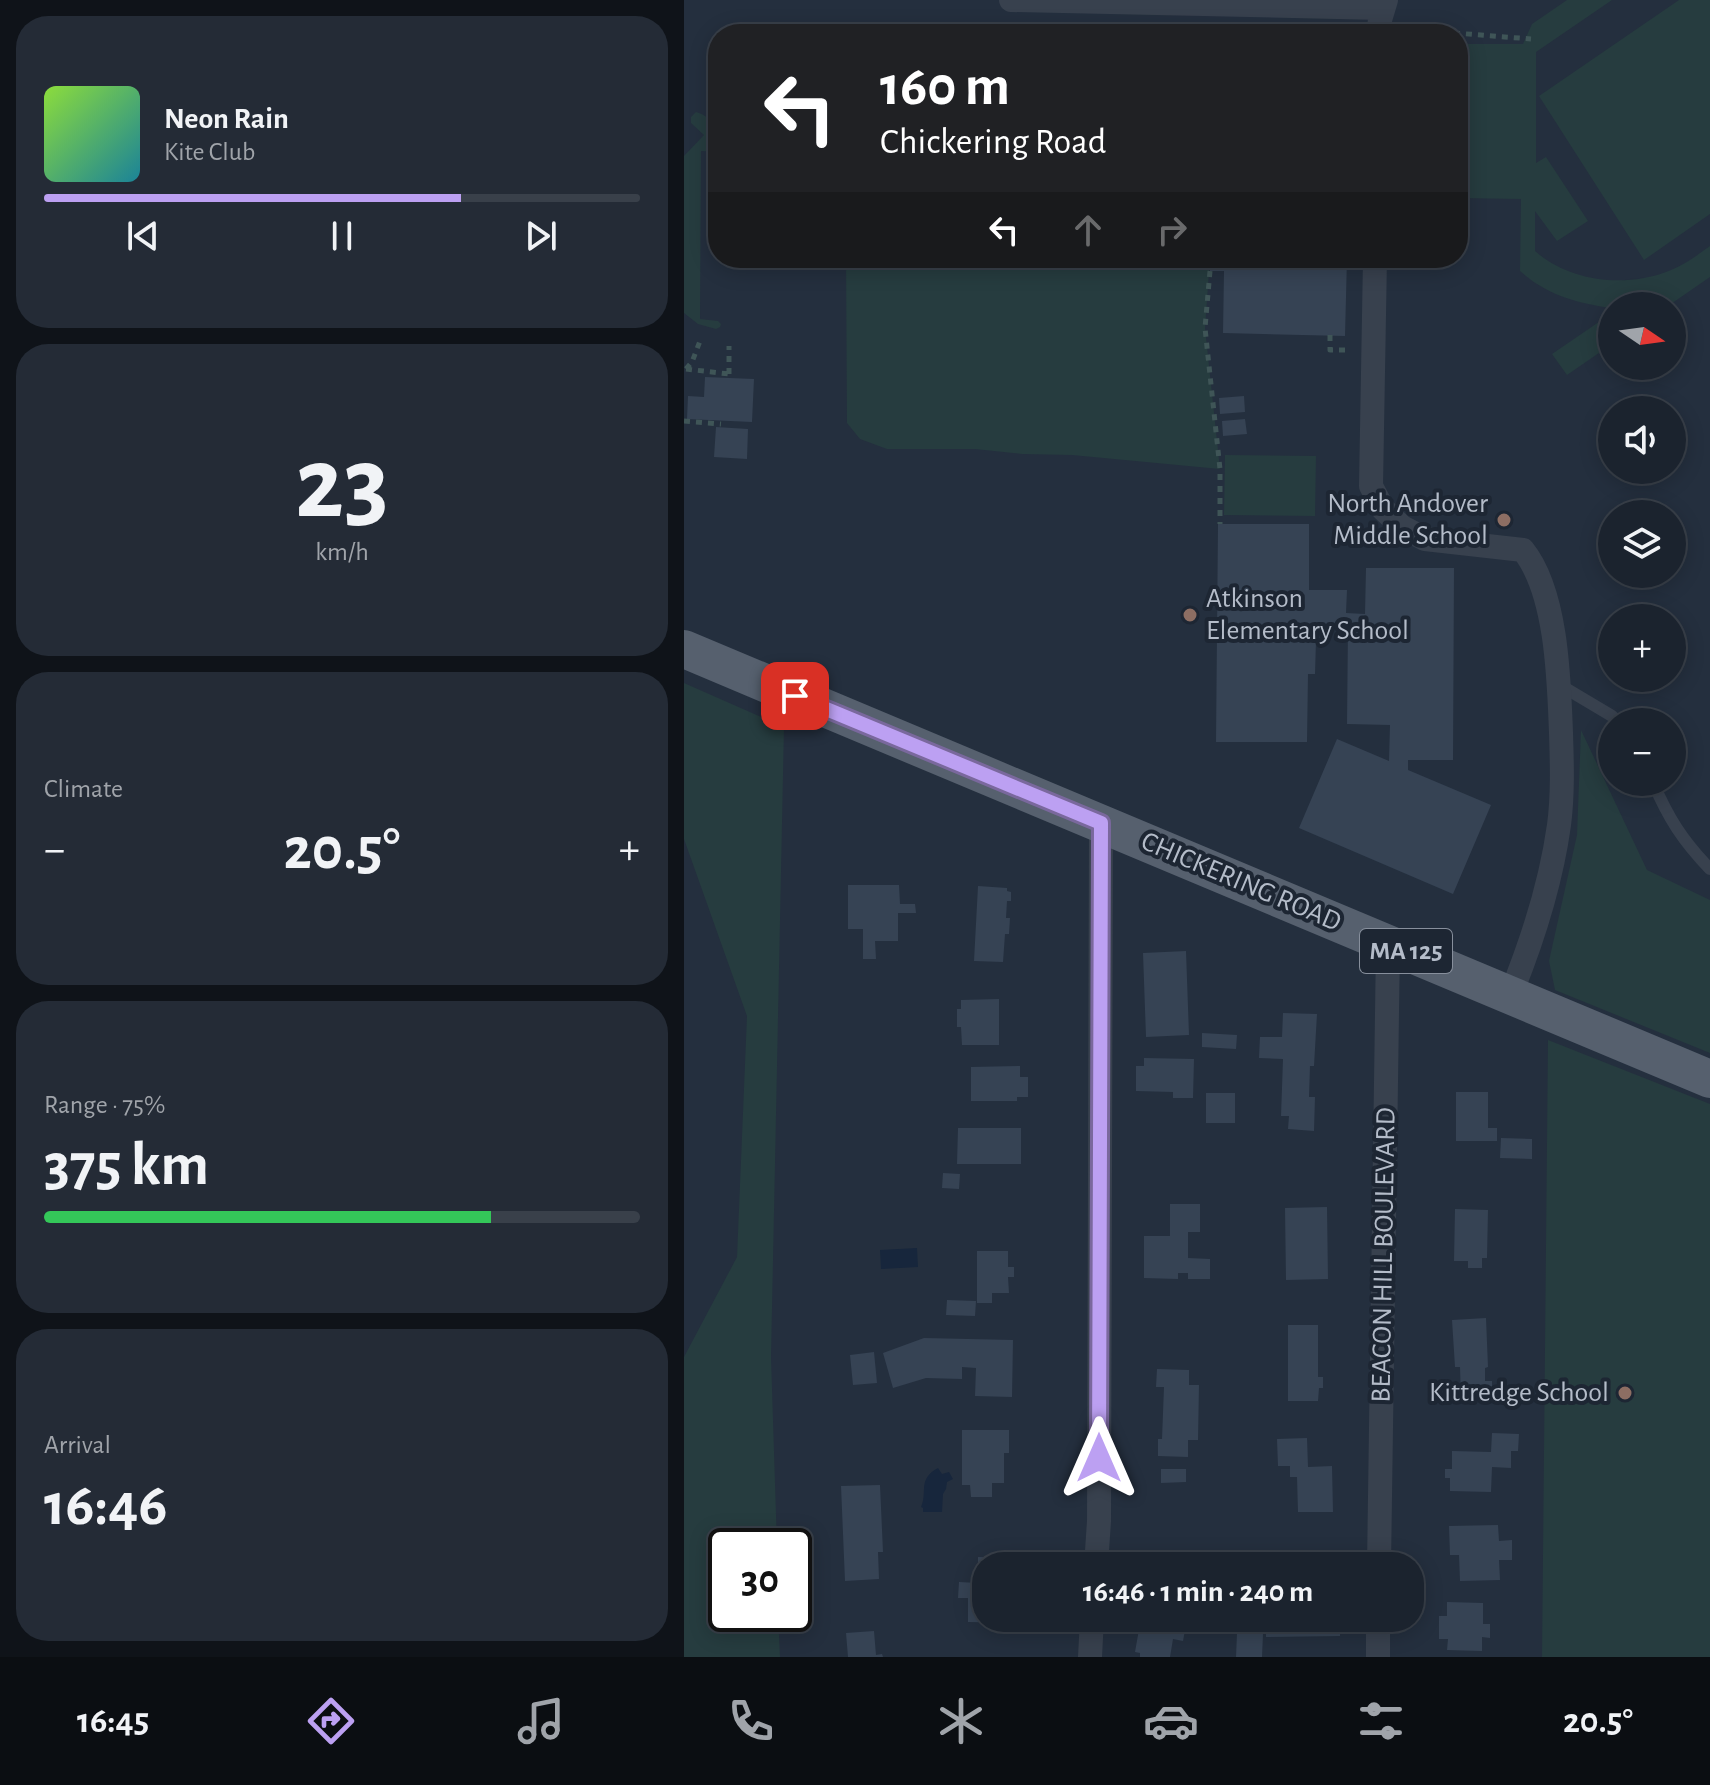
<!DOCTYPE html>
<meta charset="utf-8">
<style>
body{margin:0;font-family:"Alegreya Sans",sans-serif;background:#242b36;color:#f1f3f6;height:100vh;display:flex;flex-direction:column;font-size:30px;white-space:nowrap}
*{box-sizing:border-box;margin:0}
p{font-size:26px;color:#a0a4aa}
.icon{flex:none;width:44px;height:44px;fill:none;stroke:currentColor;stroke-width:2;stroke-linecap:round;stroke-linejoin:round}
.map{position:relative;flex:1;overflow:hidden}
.details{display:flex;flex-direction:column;gap:16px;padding:16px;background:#0f1319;width:684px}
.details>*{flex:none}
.top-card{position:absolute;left:24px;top:24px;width:760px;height:244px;border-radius:32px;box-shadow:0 4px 20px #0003,0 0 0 2px #39404a;background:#202124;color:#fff;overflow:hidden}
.needle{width:52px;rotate:103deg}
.buttons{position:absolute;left:914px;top:292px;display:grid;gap:16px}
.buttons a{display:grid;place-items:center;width:88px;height:88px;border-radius:50%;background:#1b232e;box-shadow:0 4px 20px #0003,0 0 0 2px #39404a;font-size:40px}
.speed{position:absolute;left:24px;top:1528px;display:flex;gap:16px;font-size:40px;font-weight:700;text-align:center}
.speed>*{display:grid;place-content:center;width:104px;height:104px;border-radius:50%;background:#1b232e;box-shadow:0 4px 20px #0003,0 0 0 2px #39404a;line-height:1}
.speed .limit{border:4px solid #111;border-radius:12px;background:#fff;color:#111}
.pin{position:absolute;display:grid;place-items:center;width:68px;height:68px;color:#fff;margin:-34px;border-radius:16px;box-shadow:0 4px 12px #0006}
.me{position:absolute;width:88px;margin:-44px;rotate:0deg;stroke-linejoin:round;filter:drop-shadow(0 0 6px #0008)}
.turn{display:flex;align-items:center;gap:28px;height:168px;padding:0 40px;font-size:36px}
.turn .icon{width:104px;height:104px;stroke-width:2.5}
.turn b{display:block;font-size:56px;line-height:68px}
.lanes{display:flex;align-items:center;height:76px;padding:0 40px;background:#0003;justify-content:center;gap:40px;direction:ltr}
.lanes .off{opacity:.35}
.big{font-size:60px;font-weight:700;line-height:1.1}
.details .card{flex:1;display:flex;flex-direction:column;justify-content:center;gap:12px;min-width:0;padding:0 28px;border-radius:32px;background:#242b36}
.details .dial{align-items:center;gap:0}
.dial b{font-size:104px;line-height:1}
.song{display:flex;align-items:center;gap:24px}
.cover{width:96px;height:96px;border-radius:12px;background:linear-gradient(135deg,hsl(90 70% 55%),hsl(190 70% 35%))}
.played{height:8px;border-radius:4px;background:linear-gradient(90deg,#bca0f2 70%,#39404a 70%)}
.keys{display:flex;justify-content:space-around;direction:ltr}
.heat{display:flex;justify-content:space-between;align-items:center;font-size:44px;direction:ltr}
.charge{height:12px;border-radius:6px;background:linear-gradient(90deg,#34c759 75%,#39404a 0)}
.trip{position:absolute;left:288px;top:1552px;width:452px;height:80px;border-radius:32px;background:#1b232e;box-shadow:0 4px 20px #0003,0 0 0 2px #39404a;font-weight:700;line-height:80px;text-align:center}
.tab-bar{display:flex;height:128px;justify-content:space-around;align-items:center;background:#0b0e12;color:#a0a4aa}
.tab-bar .icon{width:56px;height:56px}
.tab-bar .selected{color:#bca0f2}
.tab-bar b{font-size:36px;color:#f1f3f6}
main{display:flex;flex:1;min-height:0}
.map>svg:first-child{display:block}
.green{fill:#263c3f}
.water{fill:#17263c}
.building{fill:#364354}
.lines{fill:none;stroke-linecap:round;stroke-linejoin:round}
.path{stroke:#3f5557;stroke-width:5;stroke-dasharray:6 6;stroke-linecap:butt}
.lane{stroke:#38414e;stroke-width:12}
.street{stroke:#38414e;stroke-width:24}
.primary{stroke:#56606e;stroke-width:38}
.route-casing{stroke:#7a689d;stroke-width:20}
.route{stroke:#bca0f2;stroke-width:14}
.education-dot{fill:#8d6e63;stroke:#1d2633;stroke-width:3}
.labels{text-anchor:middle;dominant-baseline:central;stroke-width:8;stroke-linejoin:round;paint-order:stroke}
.shield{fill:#1d2633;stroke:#878f9c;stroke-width:2}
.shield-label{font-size:26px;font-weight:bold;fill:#b4bcc9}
.poi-label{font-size:28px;fill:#b4bcc9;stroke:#1d2633;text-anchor:end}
.street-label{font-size:28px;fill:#b4bcc9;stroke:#1d2633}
</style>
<main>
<section class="details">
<div class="card">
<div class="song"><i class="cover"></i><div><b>Neon Rain</b><p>Kite Club</p></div></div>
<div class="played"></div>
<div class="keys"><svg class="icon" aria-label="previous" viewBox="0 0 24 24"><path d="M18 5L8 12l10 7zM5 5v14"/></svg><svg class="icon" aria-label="pause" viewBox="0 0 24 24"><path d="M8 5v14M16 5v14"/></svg><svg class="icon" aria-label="next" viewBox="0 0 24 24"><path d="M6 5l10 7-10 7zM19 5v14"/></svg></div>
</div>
<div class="card dial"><b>23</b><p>km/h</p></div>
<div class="card"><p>Climate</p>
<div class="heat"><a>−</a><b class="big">20.5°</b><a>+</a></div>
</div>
<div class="card"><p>Range · 75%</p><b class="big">375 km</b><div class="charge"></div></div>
<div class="card"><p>Arrival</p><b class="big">16:46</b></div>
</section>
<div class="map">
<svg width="1026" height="1657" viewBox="0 0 1026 1657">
<rect width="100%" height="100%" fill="#242f3e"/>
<path class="green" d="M883,0H928L852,52V163L862,157L904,221L873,241L851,211V251C885,281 939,288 982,272C999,266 1012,256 1026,246V277L984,306H928V308C892,303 863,295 836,271L837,199L774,198V44H839L848,24Z
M995,0H1026V214L960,260L855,96Z
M12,112C33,118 34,134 34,152L17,151L16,319L34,321L37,324L36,327L32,329L14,324L0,313V156L20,135L7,123V117Z
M162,258H526L521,328L536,469L388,455L338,454L291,449H203L176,439L163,423Z
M928,313V344L883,375L868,354Z
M541,455L632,456L631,516L540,515Z
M0,683L100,727L87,1357L93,1546H42V1614H94L96,1657H0V1357L53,1257L63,1016L0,839Z
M897,730L963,870L1026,900V1053L871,990L865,961L893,835Z
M864,1040L1026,1104V1657H858Z"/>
<path class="water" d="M233,1248L234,1267L197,1269L196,1250Z
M254,1468L258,1474L265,1472L269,1479L263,1482L262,1489L259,1494L258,1512H239V1508L237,1507C244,1492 233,1479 254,1468Z"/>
<path class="building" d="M526,258H663L661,336L539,333L540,271H526Z
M21,377L70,379L68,422L3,419L4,396L20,397Z
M560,396L561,412L536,414L535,398Z
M561,419L563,434L539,436L538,421Z
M32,427L64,429L63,459L30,457Z
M534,524H625V590H663L662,613L681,614L682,568H770L769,760H724V770L807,805L769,894L615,828L653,739L705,761L706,725L663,724L664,626H627V641H632L631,674H624L623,742H532Z
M164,885H215L216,904H231L232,913H214V941H191L192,959H179V929H164Z
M294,886L323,888V891L327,892V901H323L322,918H326L325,934H321L319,962L290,961Z
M502,951L505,1035L462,1037L459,953Z
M315,999V1045H278L277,1027H273V1009H277V1000Z
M599,1013L633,1014L630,1066H626L625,1097H631L630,1131L604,1129L605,1116H597L599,1059L575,1058L576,1037H598Z
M518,1033L553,1035L552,1049L518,1047Z
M460,1058L510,1059L509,1098H489V1092L452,1091V1066H460Z
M336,1066V1077H344V1097H333V1101H287V1067Z
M772,1092H804V1128H813V1141H772Z
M522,1093H551V1123H522Z
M274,1128H337V1164H273Z
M817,1138L848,1139V1159L816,1158Z
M259,1173L276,1174L275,1189L258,1188Z
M486,1204H516V1232H504V1258L526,1259V1279H504V1273H494V1279L460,1278V1236H486Z
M643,1207L644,1279L602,1280L601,1208Z
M771,1209L804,1210L803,1258H798V1268H784V1261H770Z
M293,1251H324V1267H330V1277H324L325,1293H308V1303H293Z
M263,1300L292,1301L291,1316L262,1315Z
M802,1318L804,1367L801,1368V1381H808V1398L777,1399L776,1367H771L768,1320Z
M604,1325H634V1377H639V1388H635L634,1401H604Z
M240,1338L329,1340L328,1397L291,1396L292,1368L278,1367V1379L242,1378L209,1388L199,1353Z
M190,1352L193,1383L169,1385L166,1355Z
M473,1369L505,1370V1385H515L514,1440H504V1457L474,1456V1439H478L480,1387H472Z
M278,1430H325V1453H320V1483H308V1497H287L286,1485H278Z
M808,1433L835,1434L834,1451H827V1468L808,1467L807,1492L766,1491V1478H761V1469H768V1451L807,1452Z
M623,1438L624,1467L648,1466L649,1512H614L613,1477H606V1466H594L593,1439Z
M477,1469H502V1482L477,1483Z
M196,1485L199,1552H194L195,1579L161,1581L157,1486Z
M814,1525L815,1541L828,1540V1560H815L816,1580L776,1581L775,1555H766L765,1526Z
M294,1557L332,1558L331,1566H302V1618H330V1623L284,1622V1598H274L275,1582L294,1583Z
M763,1602L799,1603V1624H806V1638L798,1637V1651L763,1650L764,1639H755V1616H763Z
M457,1618H492L491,1623L502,1625L499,1641L489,1639L486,1657H456V1653L451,1652Z
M587,1618H663V1621H656V1636L582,1637V1624H587Z
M190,1631L192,1655L198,1654L199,1657H164L162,1633Z
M553,1633L579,1634L578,1657H552Z"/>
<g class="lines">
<path class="path" d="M758,32L847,39
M526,271L521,328L536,469V524
M646,335V350H667
M2,369L45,374V378
M2,369L8,362L16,341
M45,374V346
M0,421L37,424"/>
<path class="lane" d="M876,685L928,716L934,722
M969,782C984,818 999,841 1026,869"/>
<path class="street" d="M327,0L699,8
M694,34L696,20L702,0
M691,258L687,486L699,509L718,527L741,539L839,550C873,592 875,680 877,733C878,763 879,795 875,825C867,883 848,942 826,996
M412,1566L415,1521L417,823
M695,1566L704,944
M406,1657L408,1618
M694,1657V1618"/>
<path class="primary" d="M0,649L1026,1079"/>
</g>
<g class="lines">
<defs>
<path id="route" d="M111,696L417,823L415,1458"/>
</defs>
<use href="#route" class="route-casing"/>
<use href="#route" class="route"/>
</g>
<g class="education-dot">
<circle cx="820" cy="520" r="8"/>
<circle cx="506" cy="615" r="8"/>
<circle cx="941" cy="1393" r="8"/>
</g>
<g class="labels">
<rect class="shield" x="676" y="929" width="92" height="44" rx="6"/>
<g class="shield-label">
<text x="722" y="951">MA 125</text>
</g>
<g class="poi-label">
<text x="804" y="504">North Andover<tspan x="804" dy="32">Middle School</tspan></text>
<text x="522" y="599" text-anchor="start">Atkinson<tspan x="522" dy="32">Elementary School</tspan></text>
<text x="925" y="1393">Kittredge School</text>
</g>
<g class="street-label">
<text transform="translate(557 882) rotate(23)">CHICKERING ROAD</text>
<text transform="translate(700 1255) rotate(-89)">BEACON HILL BOULEVARD</text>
</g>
</g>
</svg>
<div class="buttons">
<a><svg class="needle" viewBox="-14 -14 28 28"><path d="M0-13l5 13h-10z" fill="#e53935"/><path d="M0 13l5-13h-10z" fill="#a0a4aa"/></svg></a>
<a><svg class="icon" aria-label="sound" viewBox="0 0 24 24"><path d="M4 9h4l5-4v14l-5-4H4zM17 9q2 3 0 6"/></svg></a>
<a><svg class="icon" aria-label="layers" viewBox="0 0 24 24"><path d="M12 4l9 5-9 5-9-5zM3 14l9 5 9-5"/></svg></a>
<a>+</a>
<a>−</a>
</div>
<div class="speed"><div class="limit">30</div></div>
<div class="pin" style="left:111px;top:696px;background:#d93025"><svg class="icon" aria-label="arrive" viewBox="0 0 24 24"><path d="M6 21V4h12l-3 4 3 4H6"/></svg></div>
<svg class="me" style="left:415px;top:1458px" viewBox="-20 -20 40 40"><path d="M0-17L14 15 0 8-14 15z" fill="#bca0f2" stroke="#fff" stroke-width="4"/></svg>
<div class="trip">16:46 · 1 min · 240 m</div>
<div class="top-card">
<div class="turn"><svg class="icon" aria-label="left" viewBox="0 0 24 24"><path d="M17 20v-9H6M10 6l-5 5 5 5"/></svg><div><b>160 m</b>Chickering Road</div></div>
<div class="lanes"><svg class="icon" aria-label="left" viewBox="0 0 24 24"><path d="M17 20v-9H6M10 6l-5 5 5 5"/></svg><svg class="icon off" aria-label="ahead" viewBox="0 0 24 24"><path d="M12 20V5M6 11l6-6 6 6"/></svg><svg class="icon off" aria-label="right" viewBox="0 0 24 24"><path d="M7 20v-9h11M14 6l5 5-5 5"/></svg></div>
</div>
</div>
</main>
<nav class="tab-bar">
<b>16:45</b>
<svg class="icon selected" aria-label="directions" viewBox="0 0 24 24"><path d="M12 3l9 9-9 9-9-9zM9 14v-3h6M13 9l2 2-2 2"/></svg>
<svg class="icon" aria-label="music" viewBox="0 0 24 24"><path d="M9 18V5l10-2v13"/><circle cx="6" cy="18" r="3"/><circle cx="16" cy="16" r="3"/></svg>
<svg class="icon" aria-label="phone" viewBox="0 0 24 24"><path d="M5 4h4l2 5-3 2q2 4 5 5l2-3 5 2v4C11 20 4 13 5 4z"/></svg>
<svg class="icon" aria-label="climate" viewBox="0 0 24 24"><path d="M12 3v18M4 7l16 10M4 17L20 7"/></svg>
<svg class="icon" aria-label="car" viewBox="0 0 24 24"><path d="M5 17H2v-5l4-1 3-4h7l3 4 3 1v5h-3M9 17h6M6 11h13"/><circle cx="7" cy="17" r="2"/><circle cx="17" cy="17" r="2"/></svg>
<svg class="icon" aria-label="filters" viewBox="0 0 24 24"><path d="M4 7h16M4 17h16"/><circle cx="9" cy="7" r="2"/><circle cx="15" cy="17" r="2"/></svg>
<b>20.5°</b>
</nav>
